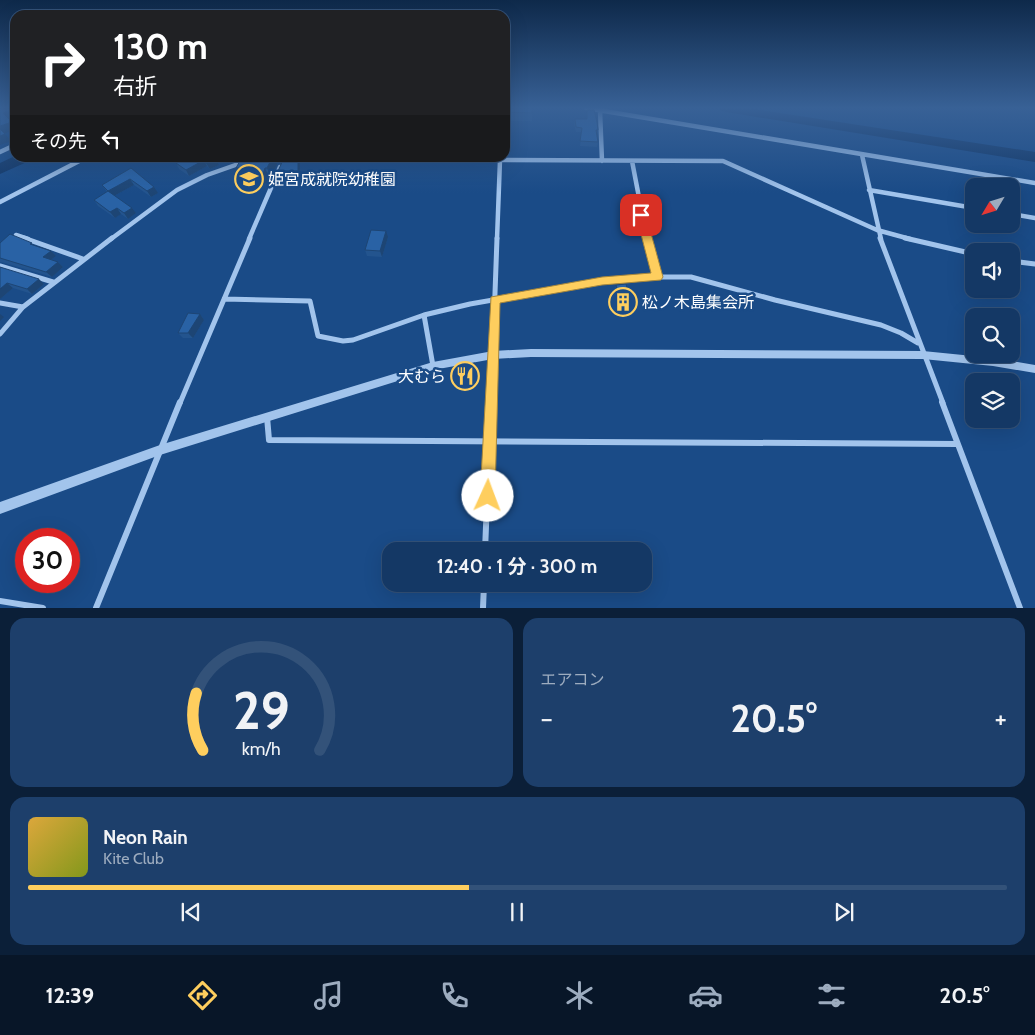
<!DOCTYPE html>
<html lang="ja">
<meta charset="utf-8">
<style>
body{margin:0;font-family:Cabin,"Noto Sans JP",sans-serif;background:#1d3f6b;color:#f1f3f6;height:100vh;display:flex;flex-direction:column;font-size:19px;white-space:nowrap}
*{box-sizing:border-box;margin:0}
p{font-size:16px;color:#9dacbf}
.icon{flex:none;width:28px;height:28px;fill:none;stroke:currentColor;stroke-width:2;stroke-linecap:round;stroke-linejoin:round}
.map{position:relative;height:608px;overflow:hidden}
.drawer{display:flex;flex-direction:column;gap:10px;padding:10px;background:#0b1f38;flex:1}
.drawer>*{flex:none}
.banner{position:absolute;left:10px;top:10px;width:500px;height:152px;border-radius:15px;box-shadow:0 5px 20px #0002,0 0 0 1px #335279;background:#202124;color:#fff;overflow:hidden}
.needle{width:32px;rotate:232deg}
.fabs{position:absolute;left:965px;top:178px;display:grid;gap:10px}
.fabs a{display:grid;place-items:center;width:55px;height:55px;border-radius:10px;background:#143865;box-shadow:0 5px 20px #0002,0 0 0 1px #335279;font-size:25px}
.speed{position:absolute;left:15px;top:528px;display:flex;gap:10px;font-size:25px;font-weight:700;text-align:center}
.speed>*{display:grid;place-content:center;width:65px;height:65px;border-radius:50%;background:#143865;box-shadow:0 5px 20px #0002,0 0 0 1px #335279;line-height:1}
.speed .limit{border:8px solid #d22;background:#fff;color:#111}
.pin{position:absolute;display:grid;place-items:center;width:42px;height:42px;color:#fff;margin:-21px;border-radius:10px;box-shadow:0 2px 8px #0006}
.me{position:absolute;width:55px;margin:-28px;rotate:2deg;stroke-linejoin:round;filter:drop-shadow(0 0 4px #0008)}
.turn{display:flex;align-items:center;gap:18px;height:105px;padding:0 20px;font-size:22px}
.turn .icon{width:65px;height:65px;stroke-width:2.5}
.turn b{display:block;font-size:35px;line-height:42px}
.then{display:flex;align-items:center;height:48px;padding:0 20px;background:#0003;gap:10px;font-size:19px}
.big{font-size:38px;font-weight:700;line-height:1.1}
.drawer .widget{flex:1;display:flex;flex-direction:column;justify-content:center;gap:8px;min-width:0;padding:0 18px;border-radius:15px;background:#1d3f6b}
.drawer .dial{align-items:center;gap:0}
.dial svg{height:130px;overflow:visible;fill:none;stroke:#335279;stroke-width:7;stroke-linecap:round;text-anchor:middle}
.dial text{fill:#f1f3f6;stroke:none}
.song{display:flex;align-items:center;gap:15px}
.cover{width:60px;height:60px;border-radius:8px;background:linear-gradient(135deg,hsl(40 70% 55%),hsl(70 70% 35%))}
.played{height:5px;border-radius:2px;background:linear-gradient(90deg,#fece5e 45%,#335279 45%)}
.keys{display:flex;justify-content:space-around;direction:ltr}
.heat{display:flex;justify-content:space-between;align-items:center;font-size:28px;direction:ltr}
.drawer .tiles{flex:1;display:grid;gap:10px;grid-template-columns:1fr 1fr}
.widget:last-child{grid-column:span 2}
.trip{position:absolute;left:382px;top:542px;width:270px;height:50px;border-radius:15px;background:#143865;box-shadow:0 5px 20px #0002,0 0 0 1px #335279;font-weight:700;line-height:50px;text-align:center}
.dock{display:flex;height:80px;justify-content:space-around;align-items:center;background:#081628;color:#9dacbf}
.dock .icon{width:35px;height:35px}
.dock .current{color:#fece5e}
.dock b{font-size:22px;color:#f1f3f6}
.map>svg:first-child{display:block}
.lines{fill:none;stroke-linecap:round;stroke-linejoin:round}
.river{fill:#113665;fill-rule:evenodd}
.minor-far2{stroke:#a2c4ec;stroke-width:4.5}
.minor-far1{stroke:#a2c4ec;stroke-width:5}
.minor{stroke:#a2c4ec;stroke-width:6}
.tertiary{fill:#a2c4ec;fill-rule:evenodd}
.wall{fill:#23548e}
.shaded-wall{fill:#1d4574}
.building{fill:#2962a5;stroke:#1d4574}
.route{fill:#fece5e;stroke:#a5863d}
.labels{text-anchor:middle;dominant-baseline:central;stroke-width:5;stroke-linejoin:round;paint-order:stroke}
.poi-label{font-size:16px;fill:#fff;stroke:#1a4b87;text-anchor:start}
</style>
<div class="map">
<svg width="1035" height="608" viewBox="0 0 1035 608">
<rect width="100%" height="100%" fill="#1a4b87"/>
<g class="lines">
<path class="river" d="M720,108H748L1035,152V162L726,112L721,111Z
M15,156L31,158L29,161L0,174V163Z"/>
<path class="minor-far2" d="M586,108L1035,183
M600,110L602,161
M0,152L15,145
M862,155L881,239
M270,159L723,161L877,230L910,239
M632,161L647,239
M869,190L974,208
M0,202L85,158
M1011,214L1035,218
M16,235L28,239
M111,239L177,190L207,175L244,162
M249,239L280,167
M497,239L500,160"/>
<path class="minor-far1" d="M24,238L83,259
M646,238L657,277
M880,238L943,403
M905,238L974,254
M1011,261L1035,264
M0,266L53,282
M224,299L310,301L318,336L343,341L353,340L424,315L470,304L602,281L657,277H691L775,300L881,325L901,333L918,343
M0,303L23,307
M424,315L433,366
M0,334L23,307L112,238
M180,403L250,238
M491,403L497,238"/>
<path class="minor" d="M942,402L1020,608
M267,417L269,440L957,444
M485,551L491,402
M0,601L43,608
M96,608L180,402
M483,608L484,584"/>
<path class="tertiary" d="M531,349L923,351L993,358L1035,365V373L993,366L923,359L531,357L493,359L433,370L160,455L0,514V502L160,445L433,362L493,351Z"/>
</g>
<path class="wall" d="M505,108H532V121H505Z
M587,110L598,130L597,135L598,142L597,147L580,146L582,132H576L574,124L575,119H586Z
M215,158L219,165L210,169L207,166L189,176L179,169L176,163Z
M264,163L277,164L271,177H269L267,183L255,186L251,177H241L236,168Z
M300,163V177H280L278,171Z
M131,168L158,193L151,197L134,185L114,196L132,208L136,213L128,219L121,214L115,218L98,206L94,200L107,192L102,185Z
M388,237L382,257L367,256L365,250Z
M0,243L36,246L56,256L51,260L58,262L63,267L52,277L1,262H0Z
M0,267L44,284L32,294L13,288L0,299Z
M616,285L632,308L631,314H620L615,290Z
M200,314L204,320L193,338H183L178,333Z
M476,369L475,381H454L453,376Z"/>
<path class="shaded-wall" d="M15,108V117L8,119L3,113Z
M12,122L15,126V129L4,134L0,129V126Z
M5,134L11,141L0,145V136Z
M272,158H274L277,164L271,177L267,168Z
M298,158L300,163V177L298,171Z
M216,159L219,165L210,169L206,163Z
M204,160L207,166L189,176L186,170Z
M265,168L269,177L267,183L255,186L251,177Z
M130,179L134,185L112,197L108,191Z
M154,187L158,193L151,197L147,191Z
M117,208L121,214L115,218L110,212Z
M132,208L136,213L128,219L124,213Z
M386,231L388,237L382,257L380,251Z
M51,251L56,256L48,262L43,257Z
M58,262L63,267L52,277L46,272Z
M39,279L44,284L32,294L27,289Z
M7,283L13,288L0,299V289Z
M0,314L4,317L0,321Z
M200,314L204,320L193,338L188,333Z"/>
<path class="building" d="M0,108H15L3,113L12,122L0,126Z
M505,108H532V113L505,112Z
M587,110H594L597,122L598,130H596L598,142L580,141L582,128L576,127L575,119H587Z
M0,129L5,134L0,136Z
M188,158H215L216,159L206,163L204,160L186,170L176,163Z
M243,158H261L264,163L263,158H272L267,168H265L263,174L251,177L255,168H236L241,159Z
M284,158H298V171H278Z
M131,168L154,187L147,191L130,179L108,191L102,185Z
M108,191L132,208L124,213L117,208L110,212L94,200Z
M371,230L386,231L380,251L365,250Z
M10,234L32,243L30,244L51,251L43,257L58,262L46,272L0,258V243Z
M0,267L39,279L27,289L7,283L0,289Z
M626,284L632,308L621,309L616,285Z
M188,313L200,314L188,333H178Z
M475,363V375L453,376V367Z"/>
<linearGradient id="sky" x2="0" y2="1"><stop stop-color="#0e294a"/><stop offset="0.56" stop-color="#386196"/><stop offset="1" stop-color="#386196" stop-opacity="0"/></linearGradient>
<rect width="1035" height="193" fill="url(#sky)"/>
<path class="route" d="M641,211L646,215L663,277L661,280L602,285L500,303L495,496L493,501L488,503L482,501L480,496L491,297L602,277L651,273L636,215Z"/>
<defs>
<symbol id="school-ring" viewBox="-11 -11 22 22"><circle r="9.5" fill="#1a4b87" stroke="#fece5e" stroke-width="1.5"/><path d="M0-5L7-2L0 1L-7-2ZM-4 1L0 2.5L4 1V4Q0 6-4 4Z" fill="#fece5e"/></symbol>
<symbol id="building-ring" viewBox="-11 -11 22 22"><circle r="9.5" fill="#1a4b87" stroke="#fece5e" stroke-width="1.5"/><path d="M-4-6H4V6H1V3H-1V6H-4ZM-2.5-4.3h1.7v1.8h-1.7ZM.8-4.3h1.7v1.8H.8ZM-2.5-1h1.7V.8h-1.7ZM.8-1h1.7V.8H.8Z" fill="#fece5e"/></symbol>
<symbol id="restaurant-ring" viewBox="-11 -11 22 22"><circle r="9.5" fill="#1a4b87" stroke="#fece5e" stroke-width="1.5"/><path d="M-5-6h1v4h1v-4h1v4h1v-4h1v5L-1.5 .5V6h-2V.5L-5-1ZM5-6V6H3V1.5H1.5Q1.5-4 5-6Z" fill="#fece5e"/></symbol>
</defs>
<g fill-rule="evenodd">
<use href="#school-ring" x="233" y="163" width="32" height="32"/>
<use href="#building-ring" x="607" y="286" width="32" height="32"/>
<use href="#restaurant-ring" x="449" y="360" width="32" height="32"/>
</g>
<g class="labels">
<g class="poi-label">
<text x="268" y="179">姫宮成就院幼稚園</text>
<text x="642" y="302">松ノ木島集会所</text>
<text x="446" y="376" text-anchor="end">大むら</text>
</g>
</g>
</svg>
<div class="fabs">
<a><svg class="needle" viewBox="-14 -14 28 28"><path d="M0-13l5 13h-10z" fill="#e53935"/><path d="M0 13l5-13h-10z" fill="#9dacbf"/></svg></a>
<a><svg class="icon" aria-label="sound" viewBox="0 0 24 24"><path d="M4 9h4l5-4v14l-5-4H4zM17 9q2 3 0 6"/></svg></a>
<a><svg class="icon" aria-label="search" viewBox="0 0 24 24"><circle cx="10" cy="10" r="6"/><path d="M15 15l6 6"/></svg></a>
<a><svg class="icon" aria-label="layers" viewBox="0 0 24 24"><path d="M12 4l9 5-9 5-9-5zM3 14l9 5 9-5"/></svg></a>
</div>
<div class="speed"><div class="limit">30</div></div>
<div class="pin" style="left:641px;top:215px;background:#d93025"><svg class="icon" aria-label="arrive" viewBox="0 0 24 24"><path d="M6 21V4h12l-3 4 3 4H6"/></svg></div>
<svg class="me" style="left:488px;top:496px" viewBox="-20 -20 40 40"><circle r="19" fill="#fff"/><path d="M0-13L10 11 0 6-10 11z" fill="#fece5e"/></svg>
<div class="trip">12:40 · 1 分 · 300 m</div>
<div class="banner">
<div class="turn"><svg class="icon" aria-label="right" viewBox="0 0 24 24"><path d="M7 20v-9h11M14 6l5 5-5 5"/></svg><div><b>130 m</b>右折</div></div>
<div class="then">その先<svg class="icon" aria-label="left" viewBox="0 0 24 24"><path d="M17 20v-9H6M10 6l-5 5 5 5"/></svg></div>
</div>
</div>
<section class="drawer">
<div class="tiles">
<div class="widget dial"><svg viewBox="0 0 100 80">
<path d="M14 69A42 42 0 1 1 86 69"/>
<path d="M14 69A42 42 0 0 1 10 34" stroke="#fece5e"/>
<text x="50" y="56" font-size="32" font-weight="700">29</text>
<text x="50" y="72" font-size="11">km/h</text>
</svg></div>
<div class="widget"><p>エアコン</p>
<div class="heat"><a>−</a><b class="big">20.5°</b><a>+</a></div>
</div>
<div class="widget">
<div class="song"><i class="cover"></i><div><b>Neon Rain</b><p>Kite Club</p></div></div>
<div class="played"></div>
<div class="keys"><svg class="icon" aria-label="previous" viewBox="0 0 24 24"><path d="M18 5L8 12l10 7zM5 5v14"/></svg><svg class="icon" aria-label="pause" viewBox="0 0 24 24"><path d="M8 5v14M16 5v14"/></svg><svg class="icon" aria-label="next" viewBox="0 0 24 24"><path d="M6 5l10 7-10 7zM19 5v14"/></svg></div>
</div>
</div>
</section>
<nav class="dock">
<b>12:39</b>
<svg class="icon current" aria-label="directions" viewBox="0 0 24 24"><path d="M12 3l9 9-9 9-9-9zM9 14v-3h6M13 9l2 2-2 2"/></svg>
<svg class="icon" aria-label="music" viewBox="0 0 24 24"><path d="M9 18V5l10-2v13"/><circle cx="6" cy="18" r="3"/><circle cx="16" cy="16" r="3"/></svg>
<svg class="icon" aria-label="phone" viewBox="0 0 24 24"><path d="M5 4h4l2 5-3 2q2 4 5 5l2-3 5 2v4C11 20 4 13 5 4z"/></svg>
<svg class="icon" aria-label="climate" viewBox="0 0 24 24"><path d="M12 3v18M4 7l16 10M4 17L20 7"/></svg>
<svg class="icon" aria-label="car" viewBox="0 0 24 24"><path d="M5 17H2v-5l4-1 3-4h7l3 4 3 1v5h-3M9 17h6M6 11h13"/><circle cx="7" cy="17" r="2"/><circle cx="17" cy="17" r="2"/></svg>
<svg class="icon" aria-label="filters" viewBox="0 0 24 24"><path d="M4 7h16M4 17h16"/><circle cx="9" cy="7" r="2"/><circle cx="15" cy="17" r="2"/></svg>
<b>20.5°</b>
</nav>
